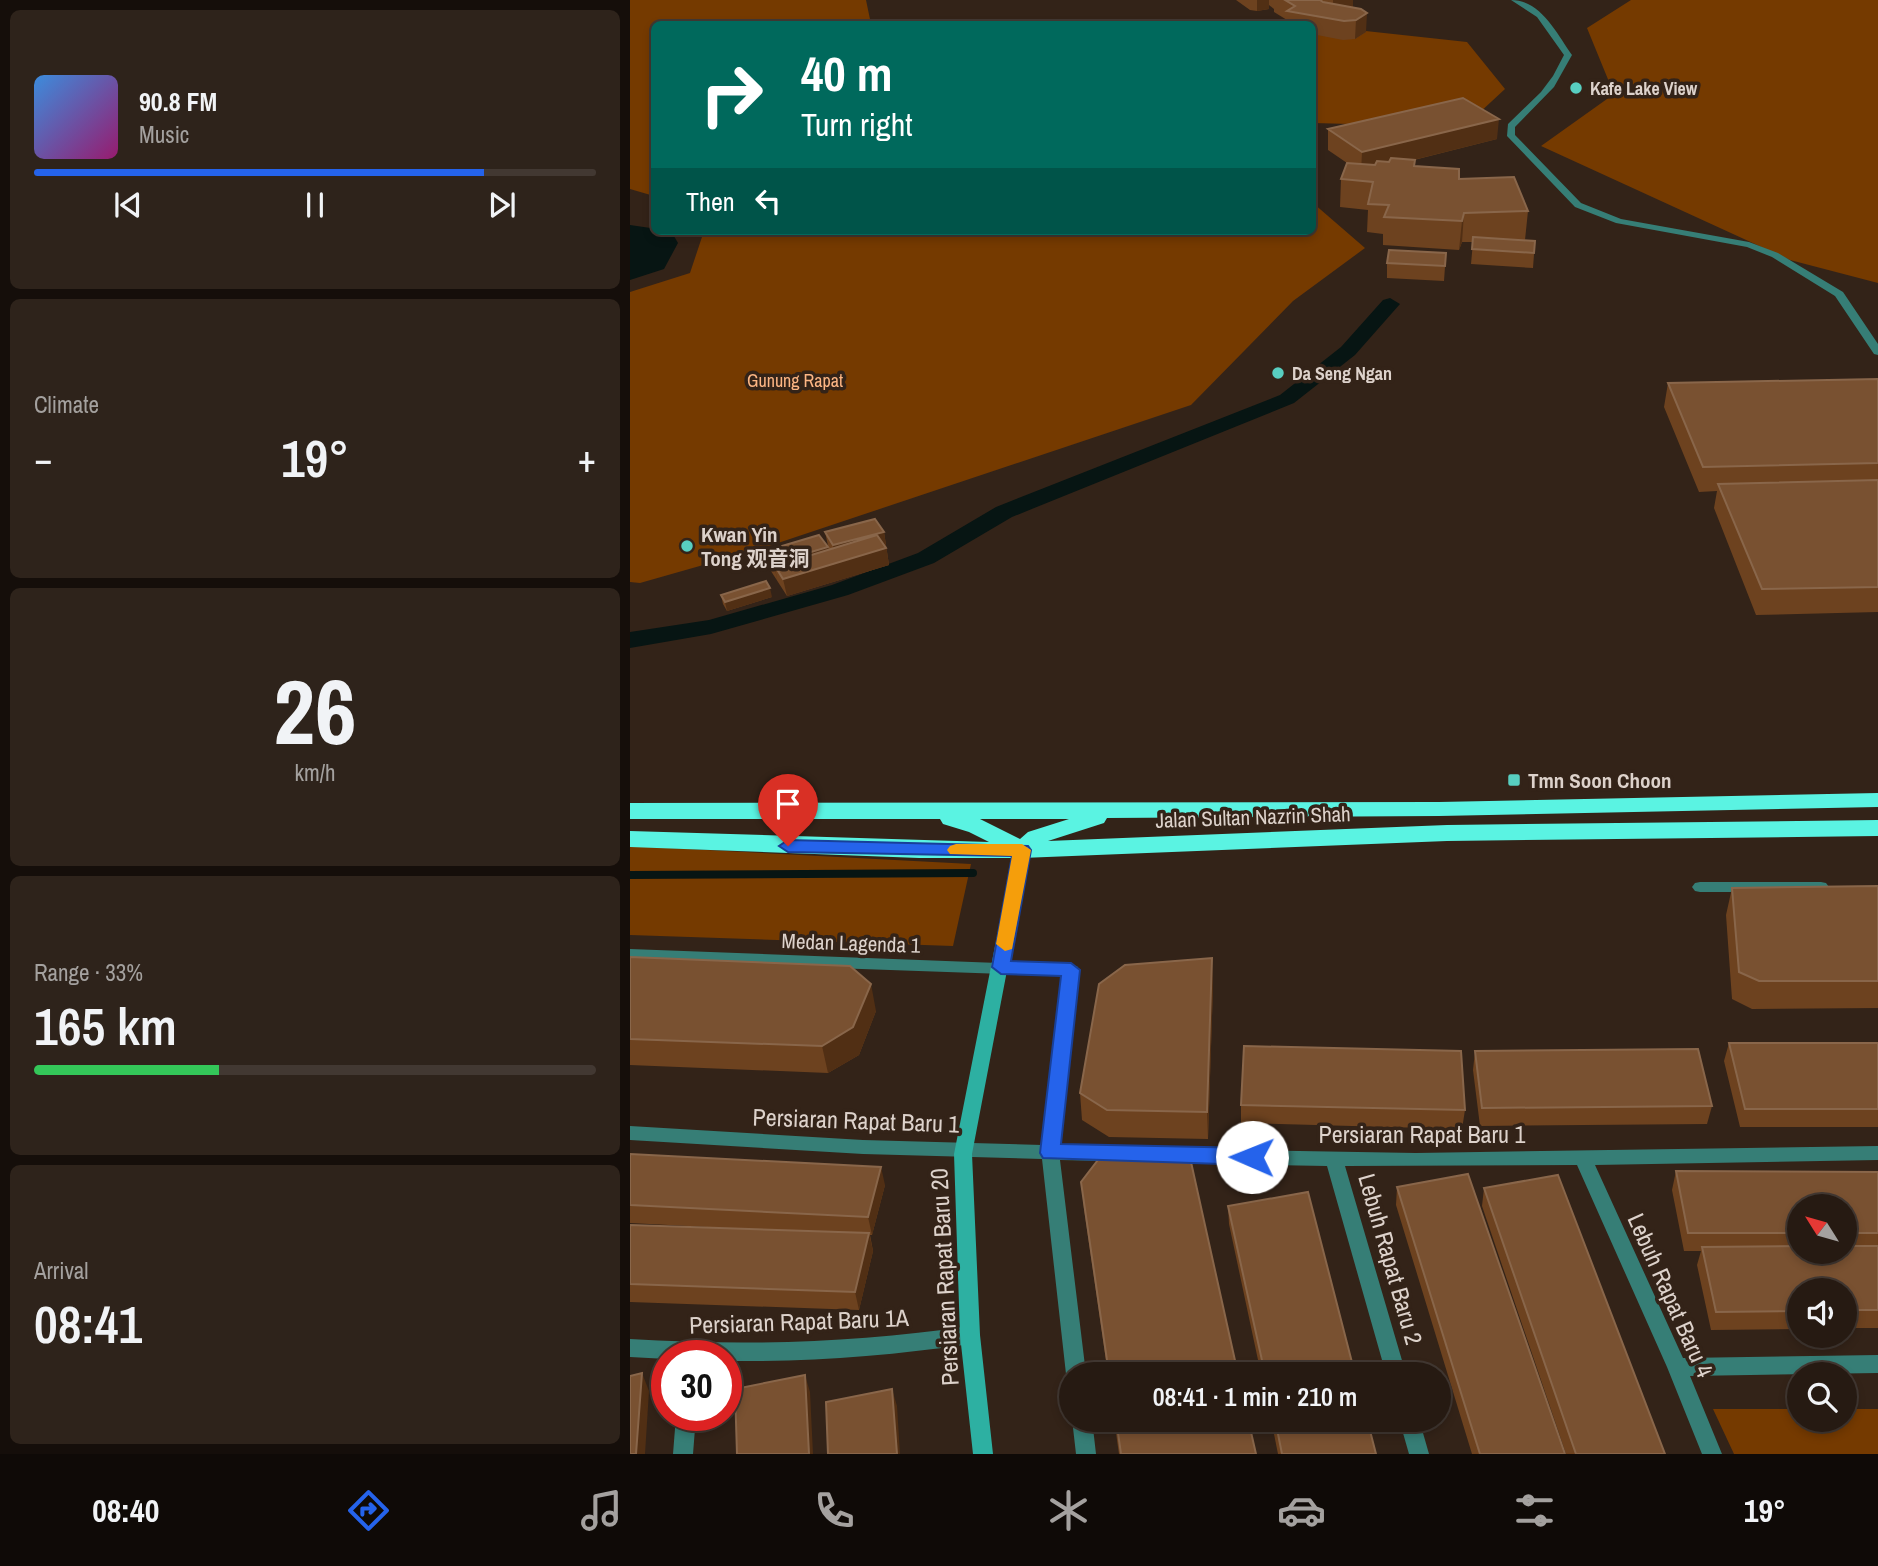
<!DOCTYPE html>
<meta charset="utf-8">
<style>
body{margin:0;font-family:"Archivo Narrow","Noto Sans SC",sans-serif;background:#2e231b;color:#f1f3f6;height:100vh;display:flex;flex-direction:column;font-size:26px;white-space:nowrap}
*{box-sizing:border-box;margin:0}
p{font-size:23px;color:#a4a19f}
.icon{flex:none;width:38px;height:38px;fill:none;stroke:currentColor;stroke-width:2;stroke-linecap:round;stroke-linejoin:round}
.map{position:relative;flex:1;overflow:hidden}
.details{display:flex;flex-direction:column;gap:10px;padding:10px;background:#150e0a;width:630px}
.details>*{flex:none}
.top-card{position:absolute;left:21px;top:21px;width:665px;height:214px;border-radius:10px;box-shadow:0 4px 10px #0003,0 0 0 2px #423832;background:#00695c;color:#fff;overflow:hidden}
.needle{width:46px;rotate:307deg}
.tools{position:absolute;left:1157px;top:1194px;display:grid;gap:14px}
.tools a{display:grid;place-items:center;width:70px;height:70px;border-radius:50%;background:#261a12;box-shadow:0 4px 10px #0003,0 0 0 2px #423832;font-size:35px}
.speed{position:absolute;left:21px;top:1340px;display:flex;gap:14px;font-size:35px;font-weight:700;text-align:center}
.speed>*{display:grid;place-content:center;width:91px;height:91px;border-radius:50%;background:#261a12;box-shadow:0 4px 10px #0003,0 0 0 2px #423832;line-height:1}
.speed .limit{border:10px solid #d22;background:#fff;color:#111}
.pin{position:absolute;display:grid;place-items:center;width:60px;height:60px;color:#fff;margin:-72px -30px;border-radius:50% 50% 50% 0;rotate:-45deg;box-shadow:0 0 7px #0007}
.pin .icon{rotate:45deg}
.me{position:absolute;width:77px;margin:-38px;rotate:271deg;stroke-linejoin:round;filter:drop-shadow(0 0 5px #0008)}
.turn{display:flex;align-items:center;gap:24px;height:147px;padding:0 35px;font-size:32px}
.turn .icon{width:91px;height:91px;stroke-width:2.5}
.turn b{display:block;font-size:49px;line-height:60px}
.then{display:flex;align-items:center;height:66px;padding:0 35px;background:#0003;gap:14px;font-size:26px}
.big{font-size:52px;font-weight:600;line-height:1.1}
.details .widget{flex:1;display:flex;flex-direction:column;justify-content:center;gap:10px;min-width:0;padding:0 24px;border-radius:10px;background:#2e231b}
.details .dial{align-items:center;gap:0}
.dial b{font-size:91px;line-height:1}
.song{display:flex;align-items:center;gap:21px}
.cover{width:84px;height:84px;border-radius:10px;background:linear-gradient(135deg,hsl(210 70% 55%),hsl(320 70% 35%))}
.played{height:7px;border-radius:4px;background:linear-gradient(90deg,#2563eb 80%,#423832 80%)}
.keys{display:flex;justify-content:space-around;direction:ltr}
.heat{display:flex;justify-content:space-between;align-items:center;font-size:38px;direction:ltr}
.charge{height:10px;border-radius:5px;background:linear-gradient(90deg,#34c759 33%,#423832 0)}
.trip{position:absolute;left:429px;top:1362px;width:392px;height:70px;border-radius:35px;background:#261a12;box-shadow:0 4px 10px #0003,0 0 0 2px #423832;font-weight:600;line-height:70px;text-align:center}
.tab-bar{display:flex;height:112px;justify-content:space-around;align-items:center;background:#0f0a07;color:#a4a19f}
.tab-bar .icon{width:49px;height:49px}
.tab-bar .current{color:#2563eb}
.tab-bar b{font-size:32px;color:#f1f3f6}
main{display:flex;flex:1;min-height:0}
.map>svg:first-child{display:block}
.green{fill:#753a00}
.water{fill:#071513}
.lines{fill:none;stroke-linecap:round;stroke-linejoin:round}
.stream{stroke:#071513;stroke-width:8}
.canal{fill:#071513;fill-rule:evenodd}
.street{fill:#367e76;fill-rule:evenodd}
.secondary{fill:#2db0a2;fill-rule:evenodd}
.highway{fill:#5af3e2;fill-rule:evenodd}
.wall{fill:#6d421f;fill-rule:evenodd}
.shaded-wall{fill:#512f14}
.building{fill:#795131;stroke:#89664a;stroke-width:2}
.route{fill:#2563eb;stroke:#184099;stroke-width:2}
.slow{fill:#f59e0b}
.poi-dot{fill:#58cec0;stroke:#332318;stroke-width:2.5}
.labels{text-anchor:middle;dominant-baseline:central;stroke-width:7;stroke-linejoin:round;paint-order:stroke}
.far-poi-label{font-size:18px;font-weight:bold;fill:#ddd2cb;stroke:#332318;text-anchor:start}
.far-park-label{font-size:18px;fill:#fdb684;stroke:#332318}
.poi-label{font-size:21px;font-weight:bold;fill:#ddd2cb;stroke:#332318;text-anchor:start}
.street-label{font-size:21px;fill:#ddd2cb;stroke:#332318}
.near-street-label{font-size:24px;fill:#ddd2cb;stroke:#332318}
</style>
<main>
<section class="details">
<div class="widget">
<div class="song"><i class="cover"></i><div><b>90.8 FM</b><p>Music</p></div></div>
<div class="played"></div>
<div class="keys"><svg class="icon" aria-label="previous" viewBox="0 0 24 24"><path d="M18 5L8 12l10 7zM5 5v14"/></svg><svg class="icon" aria-label="pause" viewBox="0 0 24 24"><path d="M8 5v14M16 5v14"/></svg><svg class="icon" aria-label="next" viewBox="0 0 24 24"><path d="M6 5l10 7-10 7zM19 5v14"/></svg></div>
</div>
<div class="widget"><p>Climate</p>
<div class="heat"><a>−</a><b class="big">19°</b><a>+</a></div>
</div>
<div class="widget dial"><b>26</b><p>km/h</p></div>
<div class="widget"><p>Range · 33%</p><b class="big">165 km</b><div class="charge"></div></div>
<div class="widget"><p>Arrival</p><b class="big">08:41</b></div>
</section>
<div class="map">
<svg width="1248" height="1454" viewBox="0 0 1248 1454">
<rect width="100%" height="100%" fill="#332318"/>
<path class="green" d="M0,0H236L241,24H24V196L0,189Z
M1001,0H1248V283L1160,260L911,146L984,94L957,28Z
M708,28L837,42L875,89L834,127L683,123L682,31Z
M683,203L735,248L663,301L561,405L133,548L10,583L0,582V292L60,273L74,231H682Z
M0,846L341,864L323,946L0,935Z
M1083,1409H1169V1419H1214L1215,1409H1248V1454H1104Z"/>
<path class="water" d="M0,225L41,231L48,243L34,269L0,280Z"/>
<g class="lines">
<path class="stream" d="M0,875L343,873"/>
<path class="canal" d="M760,298L770,304L725,355L664,403L382,517L304,563L218,595L81,634L0,648V632L79,620L202,585L288,553L366,507L650,395L711,347L753,300Z"/>
<path class="street" d="M881,0C911,0 927,34 942,55L924,87L885,127V135L951,203L991,219L1119,242L1148,253L1213,292L1248,344V355L1244,354L1205,296L1142,257L1117,247L986,223L945,207L877,136L878,124L911,92L923,76L934,55L907,17Z
M1070,882H1191L1196,883L1199,887L1196,891L1191,892H1070L1065,891L1062,887L1065,883Z
M0,949L447,966L449,970L430,1145L522,1148L528,1150L531,1155L528,1160L522,1162L430,1160L456,1374H441V1381L436,1374L412,1159L233,1154L0,1140V1126L233,1140L412,1145L432,976L0,961Z
M1248,1146V1160L965,1165L1053,1358L1248,1355V1373L1060,1376L1092,1454H1072L1037,1367L947,1165L715,1166L776,1374H756L697,1166L543,1163L537,1161L534,1156L537,1151L543,1149L786,1153Z
M340,1326L347,1329L350,1335L347,1341L340,1344C259,1356 178,1362 96,1361V1356H37V1359L0,1357V1339C114,1346 227,1343 340,1326Z
M46,1416H66L63,1454H43Z
M442,1419H462L466,1454H446Z
M769,1419H789L799,1454H779Z"/>
<path class="secondary" d="M392,845L397,846L400,850L342,1154L350,1335L363,1454H343L330,1335L324,1154L384,850L387,846Z"/>
<path class="highway" d="M1248,793V807L809,816L477,818L474,823L418,841L817,825L1248,820V836L817,841L392,858H289L0,847V831L359,842L339,832L313,824L310,819H0V803L809,802ZM350,819H439L398,832L390,839Z"/>
</g>
<path class="wall" d="M606,0H723V7L736,32L725,39L713,40L682,34V24H657V20L644,12V9L639,5V9L627,11L620,10Z
M698,129L867,139L784,160L785,166L829,179L898,211L895,240H885L905,241L903,268L841,264L843,242H832L829,250L753,245V234L737,232L738,210L710,207L711,179L717,163L698,150Z
M816,253L814,281L757,278V263Z
M1248,379V612L1126,615L1084,508L1087,491L1069,492L1034,407L1038,383Z
M195,532H254L259,565L157,596L139,568L135,551L198,547L199,550Z
M91,595L142,597L97,611L93,604Z
M1248,886V1008L1122,1009L1102,999L1096,915L1102,888Z
M0,957L246,1011L229,1055L198,1073L0,1065Z
M583,986L578,1139L479,1137L452,1120L450,1093Z
M1099,1043H1248V1127H1110L1094,1061Z
M845,1051L1082,1106L1077,1124L850,1126L843,1070Z
M611,1105L835,1110L832,1129L611,1123Z
M0,1154L255,1185L242,1235H240L243,1251L229,1310L0,1302V1225L116,1229L0,1223Z
M1046,1171L1248,1172V1328H1214V1290H1169V1329L1081,1330L1067,1265L1071,1251H1054L1042,1190ZM1169,1206H1214V1251H1169Z
M451,1182L608,1374H478L454,1209Z
M767,1187L935,1454H842L766,1205Z
M854,1188L1035,1454H936L852,1206Z
M598,1206L725,1374H631L599,1224Z
M484,1419H618L626,1454H489Z
M641,1419H737L746,1454H648Z"/>
<path class="shaded-wall" d="M627,0H639V9L627,11Z
M703,0H723V9L703,12Z
M737,13L736,32L725,39L726,20Z
M869,119L867,139L731,173L732,152Z
M834,213L832,242L829,250L832,221Z
M254,532L259,565L157,596L153,579L206,562L203,545Z
M198,547L201,564L145,566L147,580L144,563Z
M140,588L142,597L97,611L95,602Z
M582,958L583,986L578,1139L577,1112Z
M241,984L246,1011L229,1055L198,1073L192,1046Z
M251,1167L255,1185L242,1235L238,1217Z
M239,1233L243,1251L229,1310L225,1292Z
M12,1373L19,1391L15,1454H6Z
M175,1375L180,1392L183,1454H179Z
M262,1389L267,1406L270,1454H267Z"/>
<path class="building" d="M655,0H690L693,2L731,9L737,13L726,20L714,21L657,11L665,6Z
M833,98L869,119L732,152L698,129Z
M761,158L785,160L784,166L829,169V179L884,177L898,211L834,213L832,221L754,217L759,205L738,204L743,182L711,179L717,163L745,165L747,161L759,162Z
M843,237L905,241L904,253L842,249Z
M759,250L816,253L815,266L757,263Z
M1248,379V463L1073,467L1038,383Z
M1248,480V587L1132,589L1088,484Z
M245,519L254,532L203,545L195,532Z
M189,535L198,547L144,563L135,551Z
M247,535L256,548L153,579L145,566Z
M136,581L140,588L95,602L91,595Z
M1248,886V981H1129L1109,972L1102,888Z
M0,957L220,966L241,984L223,1027L192,1046L0,1039Z
M582,958L577,1112L477,1110L450,1093L469,984L495,965Z
M1099,1043H1248V1109H1115Z
M614,1046L831,1051L835,1110L611,1105Z
M1068,1049L1082,1106L852,1108L845,1051Z
M559,1153L608,1374H479L451,1182L471,1156Z
M0,1154L251,1167L238,1217L0,1205Z
M1046,1171L1248,1172V1233H1214V1206H1169V1233H1058Z
M838,1174L935,1454H850L767,1187Z
M928,1175L1035,1454H946L854,1188Z
M678,1192L725,1374H635L598,1206Z
M0,1225L239,1233L225,1292L0,1284Z
M1169,1246V1251H1214V1246H1248V1310H1214V1290H1169V1311L1086,1312L1072,1247Z
M12,1373L6,1454H0V1376Z
M175,1375L179,1454H107L105,1389Z
M262,1389L267,1454H198L196,1402Z
M486,1419H618L626,1454H491Z
M645,1419H737L746,1454H652Z"/>
<path class="route" d="M158,840L398,846L401,850L381,961L441,963L450,970L431,1144L622,1148L629,1151L632,1157L629,1162L622,1165L413,1158L410,1153L431,976L371,974L362,967L382,856L158,852L149,846Z"/>
<path class="slow" d="M326,844H392L401,850L382,949L375,951L366,944L382,856L320,854L317,850L320,846Z"/>
<g class="poi-dot">
<circle cx="946" cy="88" r="7"/>
<circle cx="648" cy="373" r="7"/>
<circle cx="57" cy="546" r="7"/>
<rect x="877" y="773" width="14" height="14" rx="3.5"/>
</g>
<g class="labels">
<g class="far-poi-label">
<text x="960" y="88">Kafe Lake View</text>
<text x="662" y="373">Da Seng Ngan</text>
</g>
<g class="far-park-label">
<text x="165" y="380">Gunung Rapat</text>
</g>
<g class="poi-label">
<text x="71" y="534">Kwan Yin<tspan x="71" dy="24">Tong 观音洞</tspan></text>
<text x="898" y="780">Tmn Soon Choon</text>
</g>
<g class="street-label">
<text transform="translate(623 817) rotate(-2)">Jalan Sultan Nazrin Shah</text>
<text transform="translate(221 943) rotate(2)">Medan Lagenda 1</text>
</g>
<g class="near-street-label">
<text transform="translate(226 1120) rotate(2)">Persiaran Rapat Baru 1</text>
<text x="792" y="1134">Persiaran Rapat Baru 1</text>
<text transform="translate(761 1259) rotate(74)">Lebuh Rapat Baru 2</text>
<text transform="translate(314 1277) rotate(-93)">Persiaran Rapat Baru 20</text>
<text transform="translate(1041 1295) rotate(66)">Lebuh Rapat Baru 4</text>
<text transform="translate(169 1321) rotate(-2)">Persiaran Rapat Baru 1A</text>
</g>
</g>
</svg>
<div class="tools">
<a><svg class="needle" viewBox="-14 -14 28 28"><path d="M0-13l5 13h-10z" fill="#e53935"/><path d="M0 13l5-13h-10z" fill="#a4a19f"/></svg></a>
<a><svg class="icon" aria-label="sound" viewBox="0 0 24 24"><path d="M4 9h4l5-4v14l-5-4H4zM17 9q2 3 0 6"/></svg></a>
<a><svg class="icon" aria-label="search" viewBox="0 0 24 24"><circle cx="10" cy="10" r="6"/><path d="M15 15l6 6"/></svg></a>
</div>
<div class="speed"><div class="limit">30</div></div>
<div class="pin" style="left:158px;top:846px;background:#d93025"><svg class="icon" aria-label="arrive" viewBox="0 0 24 24"><path d="M6 21V4h12l-3 4 3 4H6"/></svg></div>
<svg class="me" style="left:622px;top:1157px" viewBox="-20 -20 40 40"><circle r="19" fill="#fff"/><path d="M0-13L10 11 0 6-10 11z" fill="#2563eb"/></svg>
<div class="trip">08:41 · 1 min · 210 m</div>
<div class="top-card">
<div class="turn"><svg class="icon" aria-label="right" viewBox="0 0 24 24"><path d="M7 20v-9h11M14 6l5 5-5 5"/></svg><div><b>40 m</b>Turn right</div></div>
<div class="then">Then<svg class="icon" aria-label="left" viewBox="0 0 24 24"><path d="M17 20v-9H6M10 6l-5 5 5 5"/></svg></div>
</div>
</div>
</main>
<nav class="tab-bar">
<b>08:40</b>
<svg class="icon current" aria-label="directions" viewBox="0 0 24 24"><path d="M12 3l9 9-9 9-9-9zM9 14v-3h6M13 9l2 2-2 2"/></svg>
<svg class="icon" aria-label="music" viewBox="0 0 24 24"><path d="M9 18V5l10-2v13"/><circle cx="6" cy="18" r="3"/><circle cx="16" cy="16" r="3"/></svg>
<svg class="icon" aria-label="phone" viewBox="0 0 24 24"><path d="M5 4h4l2 5-3 2q2 4 5 5l2-3 5 2v4C11 20 4 13 5 4z"/></svg>
<svg class="icon" aria-label="climate" viewBox="0 0 24 24"><path d="M12 3v18M4 7l16 10M4 17L20 7"/></svg>
<svg class="icon" aria-label="car" viewBox="0 0 24 24"><path d="M5 17H2v-5l4-1 3-4h7l3 4 3 1v5h-3M9 17h6M6 11h13"/><circle cx="7" cy="17" r="2"/><circle cx="17" cy="17" r="2"/></svg>
<svg class="icon" aria-label="filters" viewBox="0 0 24 24"><path d="M4 7h16M4 17h16"/><circle cx="9" cy="7" r="2"/><circle cx="15" cy="17" r="2"/></svg>
<b>19°</b>
</nav>
